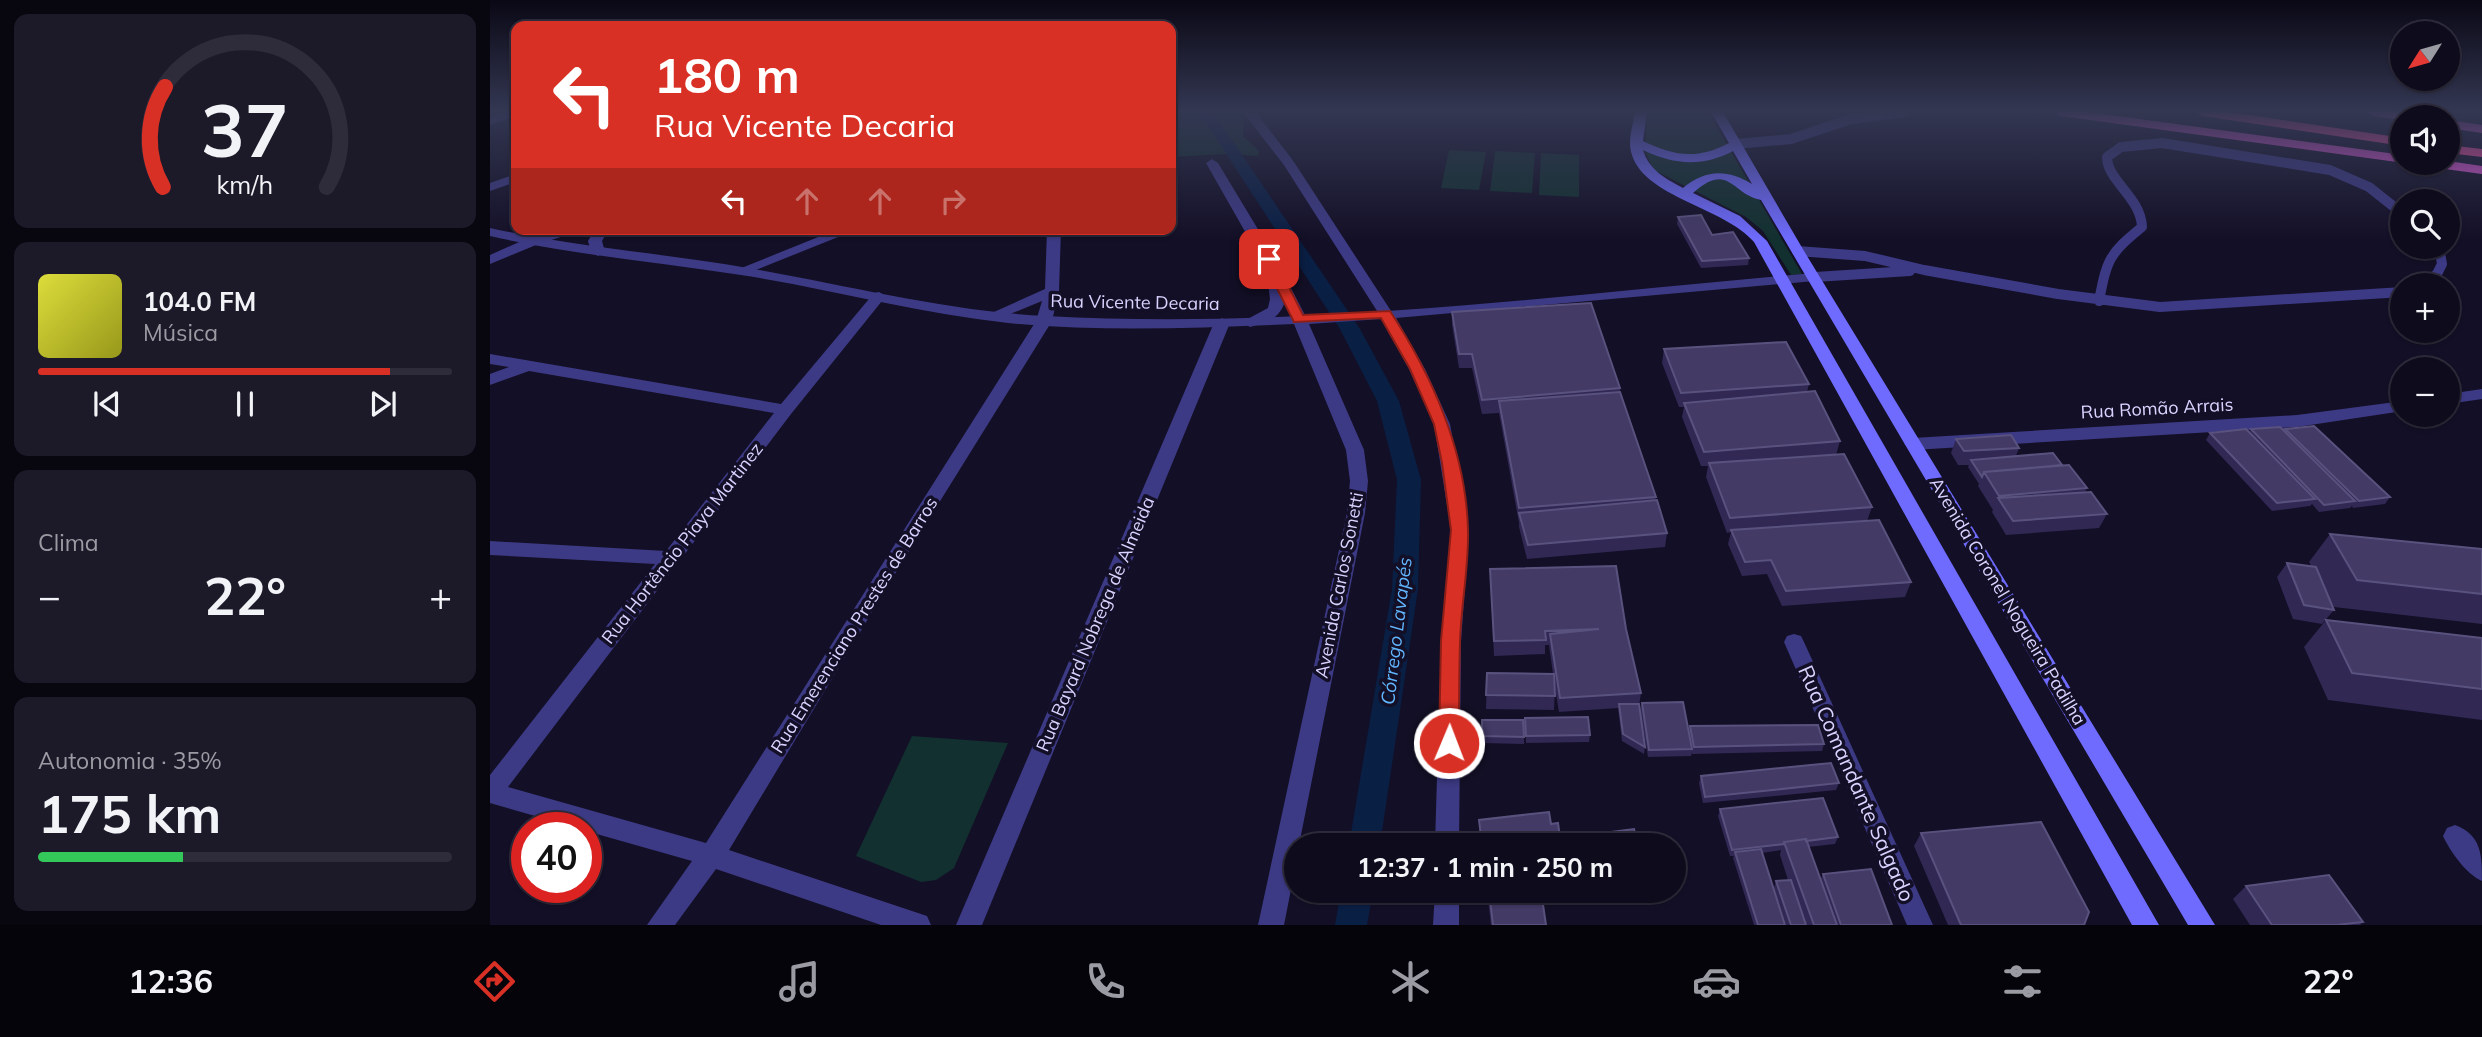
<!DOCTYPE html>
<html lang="pt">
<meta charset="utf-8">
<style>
body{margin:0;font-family:Mulish,sans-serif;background:#1c1929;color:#f1f3f6;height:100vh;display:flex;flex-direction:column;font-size:26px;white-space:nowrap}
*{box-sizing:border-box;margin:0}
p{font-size:23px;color:#9b9ba3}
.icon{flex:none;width:38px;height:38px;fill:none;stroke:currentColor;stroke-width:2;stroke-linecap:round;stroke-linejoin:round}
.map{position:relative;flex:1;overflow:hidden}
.drawer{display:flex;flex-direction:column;gap:14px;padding:14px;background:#08060f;width:490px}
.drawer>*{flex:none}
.top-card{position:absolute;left:21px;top:21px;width:665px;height:214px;border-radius:14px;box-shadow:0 2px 5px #0004,0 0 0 2px #2e2b3b;background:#d93025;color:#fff;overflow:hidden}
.needle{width:46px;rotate:233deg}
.fabs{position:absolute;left:1900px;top:21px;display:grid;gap:14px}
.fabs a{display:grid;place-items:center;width:70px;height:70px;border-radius:50%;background:#0e0b1c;box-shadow:0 2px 5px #0004,0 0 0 2px #2e2b3b;font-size:35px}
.speed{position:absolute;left:21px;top:812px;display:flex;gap:14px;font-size:35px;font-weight:700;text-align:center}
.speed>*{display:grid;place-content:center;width:91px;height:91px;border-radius:50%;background:#0e0b1c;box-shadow:0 2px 5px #0004,0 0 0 2px #2e2b3b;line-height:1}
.speed .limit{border:10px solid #d22;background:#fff;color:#111}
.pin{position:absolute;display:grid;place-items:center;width:60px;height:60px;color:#fff;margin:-30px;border-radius:14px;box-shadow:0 4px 10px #0006}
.me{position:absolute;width:77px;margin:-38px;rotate:1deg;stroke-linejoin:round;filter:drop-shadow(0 0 5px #0008)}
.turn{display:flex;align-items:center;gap:24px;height:147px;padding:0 28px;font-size:32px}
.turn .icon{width:91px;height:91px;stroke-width:2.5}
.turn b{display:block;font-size:49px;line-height:60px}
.lanes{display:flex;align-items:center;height:66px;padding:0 28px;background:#0003;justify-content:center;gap:35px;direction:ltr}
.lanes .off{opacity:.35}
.big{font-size:52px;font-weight:700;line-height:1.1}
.drawer .widget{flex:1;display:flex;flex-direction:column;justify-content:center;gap:10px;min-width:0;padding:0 24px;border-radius:14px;background:#1c1929}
.drawer .dial{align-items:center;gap:0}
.dial svg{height:182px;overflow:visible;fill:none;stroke:#2e2b3b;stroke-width:7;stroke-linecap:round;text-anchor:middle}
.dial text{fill:#f1f3f6;stroke:none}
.song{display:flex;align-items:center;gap:21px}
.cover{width:84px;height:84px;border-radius:10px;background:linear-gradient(135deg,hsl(60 70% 55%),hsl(60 70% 35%))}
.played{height:7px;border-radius:4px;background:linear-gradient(90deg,#d93025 85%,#2e2b3b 85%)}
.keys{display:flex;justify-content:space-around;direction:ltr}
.heat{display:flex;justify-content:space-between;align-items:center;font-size:38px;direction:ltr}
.charge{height:10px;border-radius:5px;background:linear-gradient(90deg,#34c759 35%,#2e2b3b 0)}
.trip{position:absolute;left:794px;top:833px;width:402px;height:70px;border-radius:35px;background:#0e0b1c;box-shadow:0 2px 5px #0004,0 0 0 2px #2e2b3b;font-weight:700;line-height:70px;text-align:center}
.tab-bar{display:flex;height:112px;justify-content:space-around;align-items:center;background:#06040b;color:#9b9ba3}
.tab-bar .icon{width:49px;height:49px}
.tab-bar .active{color:#d93025}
.tab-bar b{font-size:32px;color:#f1f3f6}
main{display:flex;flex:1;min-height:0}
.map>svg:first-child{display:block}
.green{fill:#12302f}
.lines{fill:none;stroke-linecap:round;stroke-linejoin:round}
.canal{fill:#0a1f44;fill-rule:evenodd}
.service{stroke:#3d3a85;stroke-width:10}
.minor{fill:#3d3a85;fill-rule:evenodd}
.tertiary{fill:#3d3a85;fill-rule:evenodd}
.secondary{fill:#6f6bff;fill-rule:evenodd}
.trunk{fill:#e055d1;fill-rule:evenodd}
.motorway{fill:#ff4fa3;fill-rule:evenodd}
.wall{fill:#312854}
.building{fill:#433a66;stroke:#5a527e;stroke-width:2}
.route{fill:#d93025;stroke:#8d1f18;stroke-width:2}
.labels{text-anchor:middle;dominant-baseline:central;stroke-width:7;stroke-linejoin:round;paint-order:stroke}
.street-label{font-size:18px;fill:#d9d4ff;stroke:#130f26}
.water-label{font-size:19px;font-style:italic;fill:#62b6ff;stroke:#130f26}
.near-street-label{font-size:21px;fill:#d9d4ff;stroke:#130f26}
</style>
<main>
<section class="drawer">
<div class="widget dial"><svg viewBox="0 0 100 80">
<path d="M14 69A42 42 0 1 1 86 69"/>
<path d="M14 69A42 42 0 0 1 15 25" stroke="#d93025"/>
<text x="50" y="56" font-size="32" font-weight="700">37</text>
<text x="50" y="72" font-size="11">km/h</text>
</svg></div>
<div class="widget">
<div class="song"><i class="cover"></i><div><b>104.0 FM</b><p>Música</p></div></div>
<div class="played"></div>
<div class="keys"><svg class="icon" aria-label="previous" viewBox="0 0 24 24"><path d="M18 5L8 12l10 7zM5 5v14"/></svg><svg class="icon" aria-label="pause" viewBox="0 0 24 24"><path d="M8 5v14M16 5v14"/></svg><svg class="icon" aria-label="next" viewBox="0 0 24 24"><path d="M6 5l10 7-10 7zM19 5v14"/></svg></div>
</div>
<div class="widget"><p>Clima</p>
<div class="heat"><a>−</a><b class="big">22°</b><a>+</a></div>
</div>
<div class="widget"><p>Autonomia · 35%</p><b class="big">175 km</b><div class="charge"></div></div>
</section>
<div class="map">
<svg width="1992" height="925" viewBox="0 0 1992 925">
<rect width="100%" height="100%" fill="#130f26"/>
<path class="green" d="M681,112H754L753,136L769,151L768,156L736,154L681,157Z
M1157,112H1218L1312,274L1301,275L1273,231L1256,217L1164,170L1155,152Z
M959,150L996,152L989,190L951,188Z
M1005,151L1045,153L1042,193L1000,191Z
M1051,153L1089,155V197L1049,195Z
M422,736L518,743L464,868L446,880L431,882L366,856Z"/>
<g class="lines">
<path class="canal" d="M709,112H723L870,329L909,401L931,480L928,589L890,845H859L902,589L907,480L887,401L850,329Z
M851,891H883L877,925H845Z"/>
<path class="service" d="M760,113L798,162
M1246,144L1301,139L1361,119L1414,112
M1307,251L1375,256L1434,270L1568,294L1670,307L1913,292
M1325,277L1420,271
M1933,285L1947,274L1952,264L1949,247
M1609,301C1617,259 1619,254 1652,227C1651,197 1617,181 1617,157L1631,147L1672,143L1840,170L1879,187L1913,214"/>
<path class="minor" d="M15,112H26V116L0,125V117Z
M798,158L804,162L903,314L901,317H891L889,314L792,162Z
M722,159L728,163L786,259L817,319L814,322H804L794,304C788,320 775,323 760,327L752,322L778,308L780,299L778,283L782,279L716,163Z
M26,174V182L0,191V183Z
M72,229H95L46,245L0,264V255L36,239Z
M105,229H119L112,241L115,252L108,256L101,252L98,241Z
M348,229H368L256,274H246L244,271Z
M557,229H571L569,291L562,321L411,564L239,850L437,916L441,925H391L226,869L185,925H157L202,861L96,831V828H87L0,803V775L165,564L0,555V541L176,551L284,413L39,371L0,385V374L19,367L0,364V354L291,404L384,293L389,292L396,296L301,414L18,787L216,843L546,321L552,301L508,319H498L495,316L555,289Z
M732,318L740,323L492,925H466L724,323Z
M1992,389V399L1958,404V394Z
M1913,401V411L1807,427L1423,450L1414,444L1423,438L1807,415Z
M1304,634L1311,636L1314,642L1443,925H1417L1294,642L1297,636Z
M1965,825C1992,835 1992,856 1992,881C1976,874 1960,851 1953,836L1957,828Z"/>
<path class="tertiary" d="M0,228C85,247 172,253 258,268C357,285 455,311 556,316C813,330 1070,295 1325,273L1332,277L1325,281L906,318L935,369L960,424L979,530L971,641L969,845H945L951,641L961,530L944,424L919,369L891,319L819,324L874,450L878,481L875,513L809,845H807V859L794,925H768L857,513L860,481L856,450L804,324C709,328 612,332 518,323C428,313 340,289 251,275C167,262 83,255 0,236Z
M945,891H969V925H943Z"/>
<path class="secondary" d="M1145,112H1157L1153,141C1184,156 1207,160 1239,143L1221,112H1233L1314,251L1725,925H1698L1271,200C1241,194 1239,161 1203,193L1250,216L1277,241L1669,925H1642L1264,242C1234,207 1156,198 1142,155C1137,141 1143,126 1145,112ZM1153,150C1184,165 1213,167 1243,151L1262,184C1238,169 1215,169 1193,188C1176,179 1159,170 1153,150Z"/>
<path class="trunk" d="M1565,112H1598L1913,155L1914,163L1571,116Z
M1877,112H1908L1922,117H1913V120L1883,116Z
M1958,120L1992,125V133L1958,128Z
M1958,161L1992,166V174L1940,167L1933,163Z"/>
<path class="motorway" d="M1706,112H1740L1913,138V146L1713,116Z
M1958,145L1992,149V157L1958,153Z"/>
</g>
<path class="wall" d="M1188,217L1222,235L1259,258L1258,265L1211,268L1187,224Z
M962,312L1130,388V392L1166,497L1165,500L1177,533L1175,547L1037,559L1029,527V523L1009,413L992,414L982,368H969L962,325Z
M1174,349L1319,384L1317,392L1350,441L1346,455L1382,507L1377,521L1421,582L1415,597L1292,606L1277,574L1252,576L1238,544L1241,532L1237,533L1216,477L1218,466H1211L1192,417L1194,407H1189L1172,363Z
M1761,429L1794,431L1795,429L1900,497L1895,504L1863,508L1862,506L1860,508L1829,512L1822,504L1820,506L1782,511L1716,440L1720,433L1759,432Z
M1466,439L1529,448L1526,456L1572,465L1597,488L1595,492L1617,514L1609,528L1516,535L1502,512L1503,510L1488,486L1489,484L1478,467L1479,465H1468L1461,453Z
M1840,534L1992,549V624L1844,607L1837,594L1844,610L1832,624L1803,619L1787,577L1797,563L1822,567L1819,562Z
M1000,569L1136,629L1151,693L1149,706L1155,747L1154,754L1132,741L1128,708L1069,712L1065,688L1064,710L996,709L997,673L1063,674L1059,645H1055V654L1004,656Z
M1836,620L1992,638V720L1838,700L1814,647Z
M1152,703L1199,731L1200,726L1334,744L1332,751L1202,754V752L1201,756L1158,757L1150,710Z
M1035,718L1100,735L1099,742L1036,743Z
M992,720L1034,737V744L992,743Z
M1211,776L1349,783L1346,790L1213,803L1209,783Z
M1230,809L1348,837L1345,844L1318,847L1330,880L1333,874L1402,925H1296L1284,888L1286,881L1298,880L1290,855L1291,850L1272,853L1295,925H1264L1243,858L1244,856H1240L1228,816Z
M1431,833L1594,925H1458L1424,846Z
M1756,886L1873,922L1870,925H1760L1743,899Z
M997,891H1031V893L1056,925H1001Z"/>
<path class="building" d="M1211,215L1222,235L1243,232L1259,258L1212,261L1188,217Z
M1101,303L1130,388L992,400L982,354H969L962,312Z
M1296,342L1319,384L1191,393L1174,349Z
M1325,391L1350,441L1214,452L1194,403Z
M1130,392L1166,497L1029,508L1009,401Z
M1824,426L1900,497L1869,501L1795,429Z
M1790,427L1865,501L1834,505L1761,429Z
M1756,429L1825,499L1787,503L1720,433Z
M1521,435L1529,448L1474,451L1466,439Z
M1563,453L1572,465L1494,472L1492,477L1481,460Z
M1354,454L1382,507L1240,518L1219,463Z
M1579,465L1597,488L1509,496L1494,472Z
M1601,492L1617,514L1523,521L1508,498Z
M1167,500L1177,533L1038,545L1029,513Z
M1389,520L1421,582L1296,591L1281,560L1255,562L1241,530Z
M1840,534L1992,549V594L1867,580Z
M1797,563L1826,567L1844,610L1814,605Z
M1126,566L1136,629L1151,693L1070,698L1060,634L1109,629L1055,631L1056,640L1004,641L1000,569Z
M1836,620L1992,638V689L1862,673Z
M997,673L1064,674L1065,696L996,695Z
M1193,702L1202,749L1159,750L1152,703Z
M1129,704H1149L1155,747L1133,734Z
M1098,717L1100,735L1036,736L1035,718Z
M992,720H1033L1034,737L992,736Z
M1328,725L1334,744L1204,747L1200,726Z
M1341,763L1349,783L1215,797L1211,776Z
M1333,798L1348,837L1316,841V839L1294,842V844L1242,850L1230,809Z
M1059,812L1061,824L1068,823L1071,845H992L989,820Z
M1551,822L1599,912L1594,925H1471L1431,833Z
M1144,829L1148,845H1098L1096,835Z
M1316,839L1347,925H1324L1294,842Z
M1271,849L1295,925H1268L1245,852Z
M1381,869L1402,925H1351L1333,874Z
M1839,875L1873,922L1846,925H1782L1756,886Z
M1301,880L1316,925H1301L1286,881Z
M999,891H1031V893L1051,891L1056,925H1003Z"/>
<linearGradient id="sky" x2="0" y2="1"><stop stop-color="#0a0815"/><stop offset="0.46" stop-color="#333752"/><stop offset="1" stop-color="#333752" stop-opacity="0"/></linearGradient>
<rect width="1992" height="241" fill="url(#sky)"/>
<path class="route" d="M779,256L785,259L813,315L900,311C943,377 976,451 978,530C979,567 971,605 970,642C969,676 969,709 969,743L966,749L959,752L952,749L949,743L951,641L961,530L952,463L944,424L920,369L891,318L804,322L772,259Z"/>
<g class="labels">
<g class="street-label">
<text transform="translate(645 302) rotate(1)">Rua Vicente Decaria</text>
<text transform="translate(1667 408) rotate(-3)">Rua Romão Arrais</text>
<text transform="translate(192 543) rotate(-52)">Rua Hortêncio Piaya Martinez</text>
<text transform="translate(849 585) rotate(-79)">Avenida Carlos Sonetti</text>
<text transform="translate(1518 601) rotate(59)">Avenida Coronel Nogueira Padilha</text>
<text transform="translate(605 624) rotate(-67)">Rua Bayard Nobrega de Almeida</text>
<text transform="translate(364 625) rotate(-58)">Rua Emerenciano Prestes de Barros</text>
</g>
<g class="water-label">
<text transform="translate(906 631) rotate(-83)">Córrego Lavapés</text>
</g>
<g class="near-street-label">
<text transform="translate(1367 783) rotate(66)">Rua Comandante Salgado</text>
</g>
</g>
</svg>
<div class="fabs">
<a><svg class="needle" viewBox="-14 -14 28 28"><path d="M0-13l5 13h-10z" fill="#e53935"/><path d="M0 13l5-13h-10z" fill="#9b9ba3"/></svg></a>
<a><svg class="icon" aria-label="sound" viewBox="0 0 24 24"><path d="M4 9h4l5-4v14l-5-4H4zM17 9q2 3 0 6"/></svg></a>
<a><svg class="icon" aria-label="search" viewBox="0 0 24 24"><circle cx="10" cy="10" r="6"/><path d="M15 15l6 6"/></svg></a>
<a>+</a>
<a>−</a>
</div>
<div class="speed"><div class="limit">40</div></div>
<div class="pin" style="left:779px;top:259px;background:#d93025"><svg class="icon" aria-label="arrive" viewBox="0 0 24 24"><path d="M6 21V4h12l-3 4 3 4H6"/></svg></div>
<svg class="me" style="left:959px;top:743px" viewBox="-20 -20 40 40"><circle r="17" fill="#d93025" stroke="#fff" stroke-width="3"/><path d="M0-11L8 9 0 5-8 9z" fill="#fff"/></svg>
<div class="trip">12:37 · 1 min · 250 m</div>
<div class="top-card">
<div class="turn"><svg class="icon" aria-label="left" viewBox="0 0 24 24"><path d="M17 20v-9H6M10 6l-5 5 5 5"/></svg><div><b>180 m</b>Rua Vicente Decaria</div></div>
<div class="lanes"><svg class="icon" aria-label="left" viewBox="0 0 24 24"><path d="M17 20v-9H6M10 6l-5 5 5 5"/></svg><svg class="icon off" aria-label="ahead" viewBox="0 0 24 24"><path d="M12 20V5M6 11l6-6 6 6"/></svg><svg class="icon off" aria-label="ahead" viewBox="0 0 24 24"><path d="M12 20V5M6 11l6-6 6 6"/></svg><svg class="icon off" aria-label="right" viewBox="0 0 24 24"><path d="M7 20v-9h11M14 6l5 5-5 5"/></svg></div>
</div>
</div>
</main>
<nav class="tab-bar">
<b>12:36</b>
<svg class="icon active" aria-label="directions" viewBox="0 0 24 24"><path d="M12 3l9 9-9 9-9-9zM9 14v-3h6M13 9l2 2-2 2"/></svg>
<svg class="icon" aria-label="music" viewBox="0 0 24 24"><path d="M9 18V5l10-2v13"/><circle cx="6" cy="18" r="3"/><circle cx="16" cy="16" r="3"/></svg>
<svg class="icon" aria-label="phone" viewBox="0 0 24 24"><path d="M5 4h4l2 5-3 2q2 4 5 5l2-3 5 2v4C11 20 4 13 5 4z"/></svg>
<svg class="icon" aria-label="climate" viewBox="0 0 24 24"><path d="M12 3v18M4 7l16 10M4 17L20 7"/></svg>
<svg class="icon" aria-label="car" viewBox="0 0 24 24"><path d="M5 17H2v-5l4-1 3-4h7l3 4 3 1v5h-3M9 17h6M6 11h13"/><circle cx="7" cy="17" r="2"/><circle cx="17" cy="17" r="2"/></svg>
<svg class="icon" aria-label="filters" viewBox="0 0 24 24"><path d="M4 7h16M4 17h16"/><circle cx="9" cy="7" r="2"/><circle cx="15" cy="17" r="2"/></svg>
<b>22°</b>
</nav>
